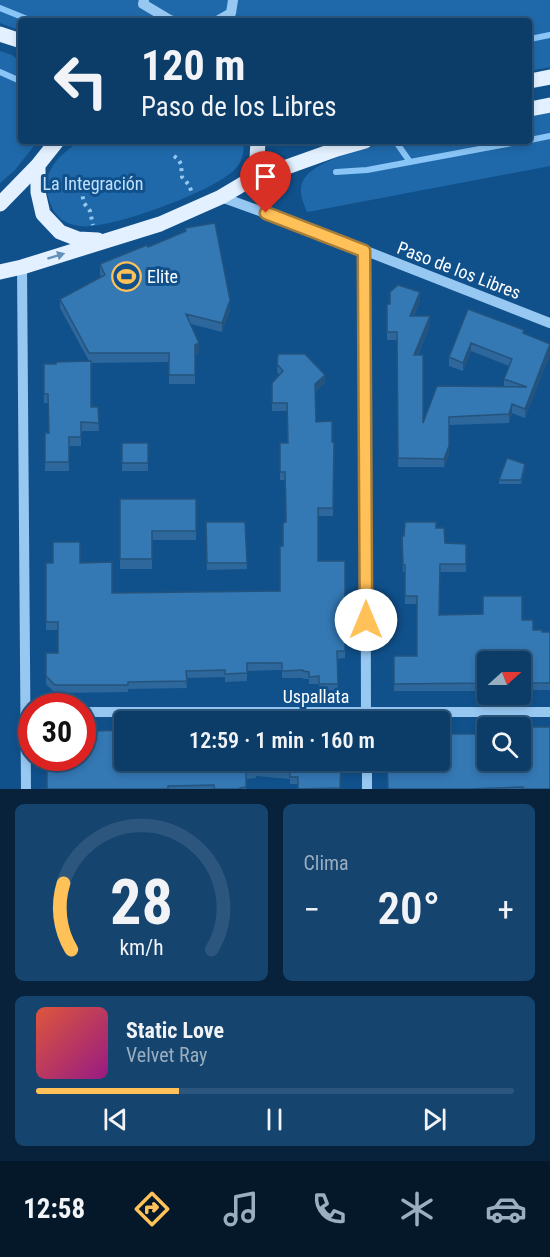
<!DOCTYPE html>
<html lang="es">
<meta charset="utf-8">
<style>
body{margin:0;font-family:"Roboto Condensed",sans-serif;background:#15446f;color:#f1f3f6;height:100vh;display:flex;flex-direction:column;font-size:22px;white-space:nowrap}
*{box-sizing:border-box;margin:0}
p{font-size:20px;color:#9aaec0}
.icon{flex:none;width:33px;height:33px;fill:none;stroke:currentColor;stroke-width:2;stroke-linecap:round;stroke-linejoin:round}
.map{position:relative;height:789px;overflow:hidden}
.drawer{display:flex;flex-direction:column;gap:15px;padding:15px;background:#07223a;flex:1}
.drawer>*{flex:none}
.guide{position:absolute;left:18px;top:18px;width:514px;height:126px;border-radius:6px;box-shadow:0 3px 9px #0003,0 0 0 2px #2c567d;background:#0c3d69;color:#f1f3f6;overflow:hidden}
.needle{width:39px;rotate:69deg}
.buttons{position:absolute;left:477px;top:651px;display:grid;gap:12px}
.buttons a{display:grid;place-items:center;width:54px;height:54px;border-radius:6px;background:#0c3d69;box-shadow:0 3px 9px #0003,0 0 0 2px #2c567d;font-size:30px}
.speed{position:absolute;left:18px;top:693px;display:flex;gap:12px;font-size:30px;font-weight:700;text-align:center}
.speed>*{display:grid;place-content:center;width:78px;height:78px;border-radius:50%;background:#0c3d69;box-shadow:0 3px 9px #0003,0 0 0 2px #2c567d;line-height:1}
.speed .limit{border:9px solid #d22;background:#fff;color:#111}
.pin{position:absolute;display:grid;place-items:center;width:51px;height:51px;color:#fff;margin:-62px -26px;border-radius:50% 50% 50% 0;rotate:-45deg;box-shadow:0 0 6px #0007}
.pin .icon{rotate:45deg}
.me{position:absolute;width:66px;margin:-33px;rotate:0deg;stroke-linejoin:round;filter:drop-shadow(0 0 4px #0008)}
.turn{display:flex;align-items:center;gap:21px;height:126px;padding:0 24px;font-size:27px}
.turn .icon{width:78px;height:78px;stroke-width:2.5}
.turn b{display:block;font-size:42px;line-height:51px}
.big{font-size:45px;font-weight:600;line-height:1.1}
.drawer .widget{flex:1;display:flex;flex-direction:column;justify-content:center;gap:9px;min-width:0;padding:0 21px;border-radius:9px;background:#15446f}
.drawer .dial{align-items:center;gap:0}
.dial svg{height:156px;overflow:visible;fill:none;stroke:#2c567d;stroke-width:7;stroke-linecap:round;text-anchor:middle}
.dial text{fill:#f1f3f6;stroke:none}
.song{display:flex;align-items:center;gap:18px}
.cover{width:72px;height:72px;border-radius:9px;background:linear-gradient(135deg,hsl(10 70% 55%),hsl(310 70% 35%))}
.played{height:6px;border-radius:3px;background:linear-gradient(90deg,#ffc158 30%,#2c567d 30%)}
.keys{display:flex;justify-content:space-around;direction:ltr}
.heat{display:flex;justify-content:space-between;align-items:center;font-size:33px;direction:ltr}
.drawer .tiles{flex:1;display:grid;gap:15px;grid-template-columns:1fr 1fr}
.widget:last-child{grid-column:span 2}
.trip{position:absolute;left:114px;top:711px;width:336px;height:60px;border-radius:6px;background:#0c3d69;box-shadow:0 3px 9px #0003,0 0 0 2px #2c567d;font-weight:600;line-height:60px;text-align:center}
.tabs{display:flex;height:96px;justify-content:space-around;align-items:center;background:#05182a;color:#9aaec0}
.tabs .icon{width:42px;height:42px}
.tabs .current{color:#ffc158}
.tabs b{font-size:27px;color:#f1f3f6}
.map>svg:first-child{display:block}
.green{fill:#1f69aa}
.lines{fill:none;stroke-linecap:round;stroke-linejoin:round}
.stream{stroke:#89c5f6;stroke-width:6}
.path{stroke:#97c8f2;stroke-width:4;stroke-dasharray:3 4.5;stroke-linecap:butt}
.minor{stroke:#97c8f2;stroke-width:10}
.major{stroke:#e2f0ff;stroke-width:15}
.wall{fill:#2d679b}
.shaded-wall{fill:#24547e}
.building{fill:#3478b4;stroke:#24547e;stroke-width:1.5}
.oneway{fill:#6491ba}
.route-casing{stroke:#a67d39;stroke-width:15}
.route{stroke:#ffc158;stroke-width:10}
.labels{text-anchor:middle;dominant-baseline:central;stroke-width:6;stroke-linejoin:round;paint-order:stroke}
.park-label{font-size:18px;fill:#bee0fd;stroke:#10518c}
.street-label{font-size:18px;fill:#fff;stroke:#10518c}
.poi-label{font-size:18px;fill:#fff;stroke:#10518c;text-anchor:start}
</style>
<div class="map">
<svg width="550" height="789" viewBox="0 0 550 789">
<rect width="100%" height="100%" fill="#10518c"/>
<path class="green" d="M0,0H550V67L530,71V21H21V31L0,23Z
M0,51L12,55L21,62V141H38L14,171L0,183Z
M550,112V166L313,211L307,212C303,202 298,191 303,181C313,159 378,144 400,141C413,139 428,141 441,141C471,141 500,141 530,141V116Z
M79,141H244C244,150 243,160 237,167C219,190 107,231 79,226C66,224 56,218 51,205C38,175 56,158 79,141Z"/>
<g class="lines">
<path class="stream" d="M0,8L32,21
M530,39L550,35
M0,72L18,80L21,84
M21,89L19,94L21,105
M530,140L550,136
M396,142L410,162
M336,172L367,170L523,141"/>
<path class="path" d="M174,156L178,159L181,164L182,177L189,185L192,193
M81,189L84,203L90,211L93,225"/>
<path class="minor" d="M144,0L143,4L170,20L174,21
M217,21L231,13L233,0
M221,197L310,229L550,323
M365,251L366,722
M22,267L26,789
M82,712H550
M367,760V789"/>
<path class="major" d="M0,34L21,41
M530,81L550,77
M530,109L550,105
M57,141L38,165V192L43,214L60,232L78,239L98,240
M248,181L257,159L258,141
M0,204L38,165
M0,272L22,267L160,224L221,197L248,181L337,149L365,141"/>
</g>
<path class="wall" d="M185,228L230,310L222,332L191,324L199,353L195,354V384H169V362L91,363V407H98L99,431H81V446H69V471H45V433H49L48,403H44V364H56L89,361L60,308V299L101,277L100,274V264L148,247L185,232Z
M420,301L414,316L430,325L418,355L423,422L504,387V379L509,366L471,351L463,371L449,366V357L468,309L524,334L550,344V354L525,418L512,413L509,423L449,425V455L444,467H398L397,340H387V304Z
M278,354L325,383L315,392L316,422L332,442H334L333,516H318V561H345V658L337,659L338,691L319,692V684H309V679H303V678H282V670L247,671V681L225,682V677L186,678L187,688L128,689V692L55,693L46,684V661L58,653V630H46V563H80L112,593L280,591L286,514L285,480H280V443H287V411H272V383L280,375L277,372Z
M122,443H148V471H122Z
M525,468L521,484H499V480Z
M120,499H196V540H152V569H120Z
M206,522H245L247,569L207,570Z
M436,528L445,543L466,544V572H440L439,615L522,620L533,630L542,632H550V690H520V662H488V691H394V656H417V604H405V572H403L402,544Z
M442,734L488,760L523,736L550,789H388Z
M341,760L340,789H298V784H290V779L256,776V778L246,779V789H47Z"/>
<path class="shaded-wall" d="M420,292V301L410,324V316Z
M230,300V310L222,332V323Z
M430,316V325L414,363V355Z
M199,343V353L195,354V345Z
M471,343V351L463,371V363Z
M550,345V354L525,418V409Z
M325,375V383L315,392V384Z
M512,404V413L509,423V414Z
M449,446V455L444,467V459Z"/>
<path class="building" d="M215,223L230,300L222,323L186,314L199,343L195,345V375H169V353H89L60,299L105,275L100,264L147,245L148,247L186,231L185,228Z
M398,285L420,292L410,316H430L414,355H423V423L437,386L527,387L504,379L512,359L471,343L463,363L449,357L468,309L524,330L523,333L550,344L525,409L512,404L509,414L449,417V446L444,459L398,458L397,332H387V304H390V292Z
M278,354H305L325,375L315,384L316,422L332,421V442H334L333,508H318V561H345V651H337L338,684H319V676L309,677V672L303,671V670L282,671V663H247V673L225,674V670L186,671L187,681L128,682V685H55L46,676V653H58V622H46V563H53V542H80V563L112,562V593L280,591V546H283V523L286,522V512L285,472H280V443H288L287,403H272V383L283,371L277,364Z
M91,361V407H98L99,423L81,422V437H69V462H45V433H49L48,394H44V364H56V362Z
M122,443H148V463H122Z
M507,458L525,464L521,480H499Z
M120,499H196V531H152V559H120Z
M206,522H245L247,563H207Z
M405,522H436V528H444L445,543L466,544V564H440L439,615L483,614V596H522V620H533V630H542V632H550V683H520V662H488V683L394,684V656H417V596H405V565H403L402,536H404Z
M440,727H442V734H488V760H520V736H523V727H550V789H523V787L470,789H388L387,760H440Z
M124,730V760H341L340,788L298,789V777H290V772L256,769V771L246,772V787L240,788V789H214V785L168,786V789H47V758H82V737H95V731Z"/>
<defs><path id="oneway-solid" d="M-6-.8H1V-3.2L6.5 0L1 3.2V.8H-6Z" transform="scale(1.5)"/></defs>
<use class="oneway" href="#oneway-solid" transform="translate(56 256) rotate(-17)"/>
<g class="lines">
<defs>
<path id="route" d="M266,213L364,251L366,620"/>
</defs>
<use href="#route" class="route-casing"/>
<use href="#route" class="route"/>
</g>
<defs>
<symbol id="stadium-ring" viewBox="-11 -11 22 22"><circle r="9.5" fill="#10518c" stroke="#ffc158" stroke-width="1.5"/><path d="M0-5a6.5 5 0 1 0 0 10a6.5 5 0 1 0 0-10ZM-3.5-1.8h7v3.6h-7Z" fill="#ffc158"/></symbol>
</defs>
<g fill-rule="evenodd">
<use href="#stadium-ring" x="110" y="260" width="33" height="33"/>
</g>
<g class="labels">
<g class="park-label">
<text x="93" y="183">La Integración</text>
</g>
<g class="street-label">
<text transform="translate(459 270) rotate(21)">Paso de los Libres</text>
<text x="316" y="696">Uspallata</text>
</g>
<g class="poi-label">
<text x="147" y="276">Elite</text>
</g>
</g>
</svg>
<div class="buttons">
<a><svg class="needle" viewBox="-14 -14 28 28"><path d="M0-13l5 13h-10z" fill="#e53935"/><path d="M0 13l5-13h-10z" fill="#9aaec0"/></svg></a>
<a><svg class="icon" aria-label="search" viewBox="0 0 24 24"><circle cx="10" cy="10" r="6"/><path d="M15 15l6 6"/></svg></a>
</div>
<div class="speed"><div class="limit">30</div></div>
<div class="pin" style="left:266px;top:213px;background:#d93025"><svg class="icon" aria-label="arrive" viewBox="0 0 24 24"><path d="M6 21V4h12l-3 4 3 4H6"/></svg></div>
<svg class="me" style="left:366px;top:620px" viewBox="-20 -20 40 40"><circle r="19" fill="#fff"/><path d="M0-13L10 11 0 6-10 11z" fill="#ffc158"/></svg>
<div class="trip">12:59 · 1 min · 160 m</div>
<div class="guide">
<div class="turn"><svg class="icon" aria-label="left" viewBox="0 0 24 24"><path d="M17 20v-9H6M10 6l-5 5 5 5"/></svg><div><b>120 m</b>Paso de los Libres</div></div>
</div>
</div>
<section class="drawer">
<div class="tiles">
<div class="widget dial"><svg viewBox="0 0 100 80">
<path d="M14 69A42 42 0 1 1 86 69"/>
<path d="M14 69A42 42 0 0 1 10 35" stroke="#ffc158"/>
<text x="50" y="56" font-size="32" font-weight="700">28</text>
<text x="50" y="72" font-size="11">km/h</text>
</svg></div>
<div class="widget"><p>Clima</p>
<div class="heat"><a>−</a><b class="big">20°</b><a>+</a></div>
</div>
<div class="widget">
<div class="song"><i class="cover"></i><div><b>Static Love</b><p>Velvet Ray</p></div></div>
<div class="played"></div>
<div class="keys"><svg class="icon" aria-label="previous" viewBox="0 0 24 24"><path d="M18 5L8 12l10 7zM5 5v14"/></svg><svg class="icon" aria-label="pause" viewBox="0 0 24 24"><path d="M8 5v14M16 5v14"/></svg><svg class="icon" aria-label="next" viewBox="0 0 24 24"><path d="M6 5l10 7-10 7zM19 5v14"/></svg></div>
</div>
</div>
</section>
<nav class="tabs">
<b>12:58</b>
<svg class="icon current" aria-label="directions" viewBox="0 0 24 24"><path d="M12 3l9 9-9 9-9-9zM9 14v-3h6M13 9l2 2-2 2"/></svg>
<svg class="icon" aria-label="music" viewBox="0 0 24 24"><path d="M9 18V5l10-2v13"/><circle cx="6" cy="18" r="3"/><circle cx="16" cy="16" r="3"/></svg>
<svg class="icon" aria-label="phone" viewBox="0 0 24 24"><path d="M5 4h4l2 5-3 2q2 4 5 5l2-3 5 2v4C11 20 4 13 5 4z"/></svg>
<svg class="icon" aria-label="climate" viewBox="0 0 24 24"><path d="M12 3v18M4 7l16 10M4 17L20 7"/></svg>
<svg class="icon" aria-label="car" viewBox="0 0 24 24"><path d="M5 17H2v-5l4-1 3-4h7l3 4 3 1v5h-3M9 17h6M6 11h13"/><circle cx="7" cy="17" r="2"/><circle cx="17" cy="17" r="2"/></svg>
</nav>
